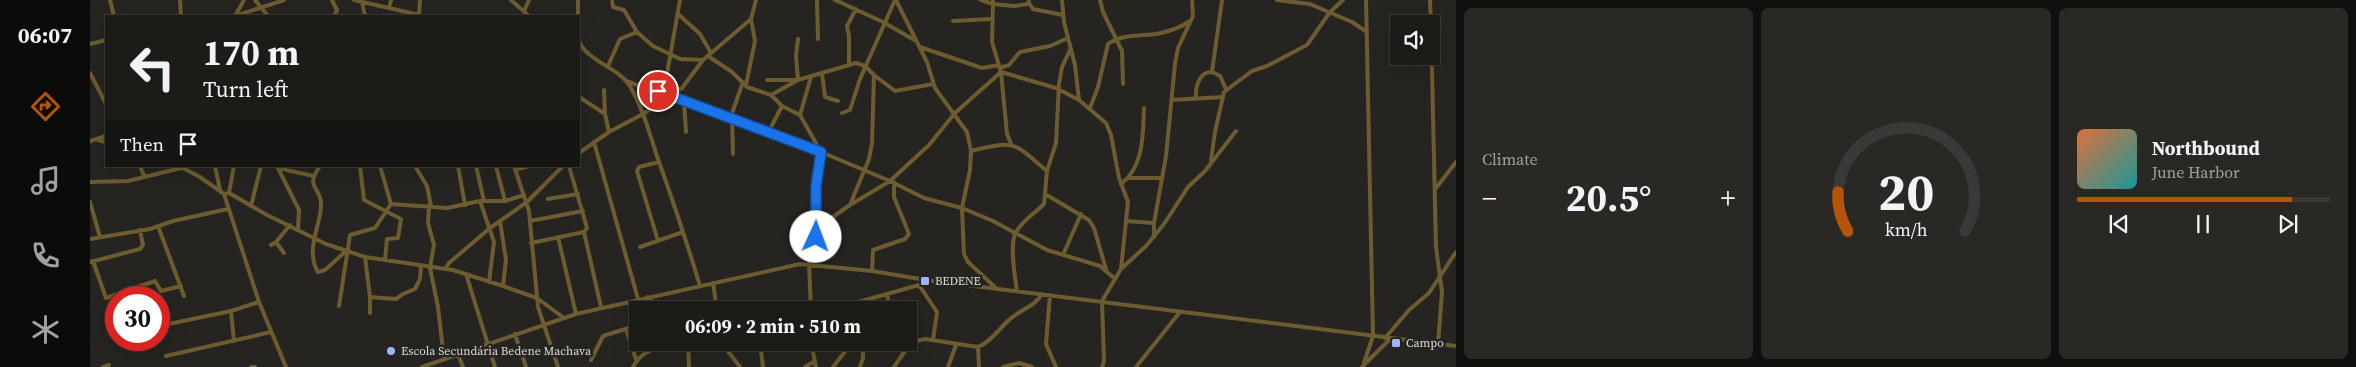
<!DOCTYPE html>
<meta charset="utf-8">
<style>
body{margin:0;font-family:"Source Serif 4",serif;background:#292825;color:#f1f3f6;height:100vh;display:flex;flex-direction:column;font-size:19px;white-space:nowrap}
*{box-sizing:border-box;margin:0}
p{font-size:16px;color:#a0a1a2}
.icon{flex:none;width:28px;height:28px;fill:none;stroke:currentColor;stroke-width:2;stroke-linecap:round;stroke-linejoin:round}
.map{position:relative;flex:1;overflow:hidden}
.side{display:flex;flex-direction:column;gap:8px;padding:8px;background:#0f0f0d;width:900px}
.side>*{flex:none}
.guide{position:absolute;left:15px;top:15px;width:475px;height:152px;border-radius:0px;box-shadow:0 5px 20px #0002,0 0 0 1px #3a3937;background:#1c1b18;color:#f1f3f6;overflow:hidden}
.buttons{position:absolute;left:1300px;top:15px;display:grid;gap:10px}
.buttons a{display:grid;place-items:center;width:50px;height:50px;border-radius:0px;background:#1c1b18;box-shadow:0 5px 20px #0002,0 0 0 1px #3a3937;font-size:25px}
.speed{position:absolute;left:15px;top:286px;display:flex;gap:10px;font-size:25px;font-weight:700;text-align:center}
.speed>*{display:grid;place-content:center;width:65px;height:65px;border-radius:50%;background:#1c1b18;box-shadow:0 5px 20px #0002,0 0 0 1px #3a3937;line-height:1}
.speed .limit{border:8px solid #d22;background:#fff;color:#111}
.pin{position:absolute;display:grid;place-items:center;width:42px;height:42px;color:#fff;margin:-21px;border:2px solid #fff;border-radius:50%;box-shadow:0 1px 5px #0007}
.me{position:absolute;width:55px;margin:-28px;rotate:2deg;stroke-linejoin:round;filter:drop-shadow(0 0 4px #0008)}
.turn{display:flex;align-items:center;gap:18px;height:105px;padding:0 15px;font-size:22px}
.turn .icon{width:65px;height:65px;stroke-width:2.5}
.turn b{display:block;font-size:35px;line-height:42px}
.then{display:flex;align-items:center;height:48px;padding:0 15px;background:#0003;gap:10px;font-size:19px}
.big{font-size:38px;font-weight:700;line-height:1.1}
.side .widget{flex:1;display:flex;flex-direction:column;justify-content:center;gap:8px;min-width:0;padding:0 18px;border-radius:8px;background:#292825}
.side .dial{align-items:center;gap:0}
.dial svg{height:130px;overflow:visible;fill:none;stroke:#3a3937;stroke-width:7;stroke-linecap:round;text-anchor:middle}
.dial text{fill:#f1f3f6;stroke:none}
.song{display:flex;align-items:center;gap:15px}
.cover{width:60px;height:60px;border-radius:8px;background:linear-gradient(135deg,hsl(20 70% 55%),hsl(180 70% 35%))}
.played{height:5px;border-radius:2px;background:linear-gradient(90deg,#b45309 85%,#3a3937 85%)}
.keys{display:flex;justify-content:space-around;direction:ltr}
.heat{display:flex;justify-content:space-between;align-items:center;font-size:28px;direction:ltr}
.side .tiles{flex:1;display:grid;gap:8px;grid-template-columns:repeat(3,1fr)}
.trip{position:absolute;left:539px;top:301px;width:288px;height:50px;border-radius:0px;background:#1c1b18;box-shadow:0 5px 20px #0002,0 0 0 1px #3a3937;font-weight:700;line-height:50px;text-align:center}
main{display:flex;flex:1;min-height:0}
.dock{display:flex;flex-direction:column;width:90px;justify-content:space-around;align-items:center;background:#0b0b0a;color:#a0a1a2}
.dock .icon{width:35px;height:35px}
.dock .on{color:#b45309}
.dock b{font-size:22px;color:#f1f3f6}
.map>svg:first-child{display:block}
.lines{fill:none;stroke-linecap:round;stroke-linejoin:round}
.minor{stroke:#6d5c2f;stroke-width:4}
.route-casing{stroke:#114b97;stroke-width:12}
.route{stroke:#1a73e8;stroke-width:9}
.poi-dot{fill:#a0b3fd;stroke:#262420;stroke-width:2}
.labels{text-anchor:middle;dominant-baseline:central;stroke-width:5;stroke-linejoin:round;paint-order:stroke}
.poi-label{font-size:12px;fill:#dad9d6;stroke:#262420;text-anchor:start}
</style>
<main>
<nav class="dock">
<b>06:07</b>
<svg class="icon on" aria-label="directions" viewBox="0 0 24 24"><path d="M12 3l9 9-9 9-9-9zM9 14v-3h6M13 9l2 2-2 2"/></svg>
<svg class="icon" aria-label="music" viewBox="0 0 24 24"><path d="M9 18V5l10-2v13"/><circle cx="6" cy="18" r="3"/><circle cx="16" cy="16" r="3"/></svg>
<svg class="icon" aria-label="phone" viewBox="0 0 24 24"><path d="M5 4h4l2 5-3 2q2 4 5 5l2-3 5 2v4C11 20 4 13 5 4z"/></svg>
<svg class="icon" aria-label="climate" viewBox="0 0 24 24"><path d="M12 3v18M4 7l16 10M4 17L20 7"/></svg>
</nav>
<div class="map">
<svg width="1366" height="367" viewBox="0 0 1366 367">
<rect width="100%" height="100%" fill="#262420"/>
<g class="lines">
<path class="minor" d="M20,0L24,16
M90,0L91,16
M165,0L178,16
M242,0L247,10L244,16
M264,0L334,16
M421,0L439,16
M522,0L523,7L534,10L547,32L563,46L590,59L613,60
M727,0L728,39
M745,0L793,22L826,41
M806,0L837,62L845,88L877,132L881,151L880,170L872,208L874,254L878,262L907,289
M891,0L903,4L902,42L911,72L917,134L921,144
M903,0V4L924,6L938,4L939,0
M972,0L974,22L985,65L989,100
M1010,0L1013,12L1032,51L1033,84
M1187,0L1220,4L1262,22L1277,32
M1340,0L1341,24
M272,2L275,16
M939,3L943,9L973,15
M299,8L301,0
M434,11L439,0
M588,14L610,34L621,53
M329,15L330,0
M145,16L194,0
M145,16L154,0
M488,16V0
M863,21L901,19
M1341,26L1346,247L1352,292L1348,344
M489,41C497,62 530,67 541,88C554,110 560,136 568,159C583,201 597,243 610,286
M0,44L16,40
M830,47L892,68L909,65
M618,56L642,72L657,87L681,95L692,106L710,115L731,152L726,186L727,228L719,264L721,310
M759,64V36L757,26L766,9
M518,66L530,39L547,32
M909,68L919,65L930,52L960,46L978,38
M911,72L966,88L989,100L1016,123L1021,135L1029,178L1038,202L1031,269
M1122,72L1132,0
M0,73L16,104
M732,74L735,97L748,101
M784,75L805,91L843,84
M677,80H708L766,63L775,66L784,75L782,143L779,159L760,205
M536,81L731,152L800,181L834,198L872,208L903,221L957,250L1010,266L1024,278
M656,85L665,41L661,19
M514,90L515,114L519,132
M568,91L577,74L590,0
M681,95L708,80L706,56L708,39
M489,97L515,114
M1106,99C1105,84 1112,64 1130,76L1136,89
M1081,100L1133,97
M594,101L596,132
M1000,108L1008,87L1018,44C1032,34 1050,36 1066,34C1077,32 1090,28 1100,21
M752,113L760,110L770,79L805,0
M710,115L721,77
M640,119L653,82
M642,119L643,154
M678,133L692,106
M8,140L16,142
M0,141L16,136
M504,142L548,299
M881,151C928,140 922,142 957,171
M489,153L519,132L553,114L592,88L613,60L661,19L666,0
M1121,160L1125,132L1134,92L1162,71L1177,66L1217,45L1240,12L1253,0
M50,166L54,176
M89,166L110,177L134,194L169,302L196,367
M125,166L130,190
M187,166L209,210L208,229
M187,166L196,170L224,176
M230,166C215,187 229,186 231,202C233,221 214,249 228,272L235,270L256,251
M270,166L274,200L311,219L308,238L297,239L295,260
M290,166L301,204
M325,166L337,186L341,206
M368,166L375,205
M386,166L394,201
M406,166L415,201
M424,166L439,211L448,307L468,367
M479,166L497,228L494,232L511,307
M425,170L439,166
M1039,178H1072
M0,182L38,181L91,168
M1031,184C1054,167 1053,134 1054,108
M1346,188L1366,162
M139,193L144,166
M134,194L139,193L177,215L236,244L275,257L363,270L413,286L447,298L474,318
M955,194L999,220L1004,228L1016,269
M458,199L488,194
M390,201L404,242L399,282
M0,202L10,237
M301,204L357,208L390,201H415L434,195
M161,206L171,166
M339,206L338,223L344,245L340,268L348,307L354,359
M410,221L416,260L413,286
M440,221L493,211
M1036,221L1064,223
M68,226L94,296
M727,228L760,205L800,181L839,145L865,113L911,72
M468,237L486,314
M1064,237V223L1076,156L1085,64L1088,48L1103,16L1102,0
M0,239L60,229L83,221L138,209
M568,241L547,171L549,167L569,162
M186,242L194,253
M441,243L494,232
M181,245L186,242L200,225
M550,247L593,232
M973,255L991,214
M275,257L280,297V313
M3,261L16,298L65,281L71,291L91,286
M0,262L50,249L53,245L50,230
M355,269L359,263L400,228L437,202L473,166
M782,271L783,250L815,239L819,234L804,197V182
M376,274L405,367
M623,283L627,310
M829,285L847,312L843,340
M49,287L54,298
M927,291C925,277 919,244 926,232C933,220 945,213 954,204L957,171L966,143L969,84L972,67L980,50
M797,294L800,310
M960,295L956,344L966,367
M280,297L306,299L313,294L325,289L330,279L331,267
M557,297L572,310
M249,306L260,235L285,228L301,204
M740,310L829,285L836,280
M141,311L144,341
M69,326L141,311L169,302
M536,329L546,359
M425,334L436,367
M1295,338L1319,310L1339,293L1366,252
M598,342L599,367
M631,342L650,367
M670,342L673,367
M721,342L726,367
M815,344L835,339L888,347C902,342 911,325 924,316C933,309 946,305 952,294
M888,347L889,367
M368,354L373,367
M76,356L181,332
M501,360L513,336L548,325
M1274,363L1283,336L1276,0
M13,367L19,365
M161,367H165
M332,367L486,314L710,264L782,271L836,280L1366,346
M543,367C553,347 572,348 591,342
M715,367L725,361
M743,367L757,349L790,342
M770,367L773,358V345
M804,367L815,351L814,342
M858,367L866,345
M913,367L929,363L942,367
M1012,367L1014,361L1012,301L1031,269L1056,246L1074,224L1098,187L1115,171L1146,131
M1046,367L1090,312
M1272,367L1300,339"/>
</g>
<g class="lines">
<defs>
<path id="route" d="M568,91L731,152L726,186V237"/>
</defs>
<use href="#route" class="route-casing"/>
<use href="#route" class="route"/>
</g>
<g class="poi-dot">
<rect x="830" y="276" width="10" height="10" rx="2.5"/>
<rect x="1301" y="338" width="10" height="10" rx="2.5"/>
<circle cx="301" cy="351" r="5"/>
</g>
<g class="labels">
<g class="poi-label">
<text x="845" y="281">BEDENE</text>
<text x="1316" y="343">Campo</text>
<text x="311" y="351">Escola Secundária Bedene Machava</text>
</g>
</g>
</svg>
<div class="buttons">
<a><svg class="icon" aria-label="sound" viewBox="0 0 24 24"><path d="M4 9h4l5-4v14l-5-4H4zM17 9q2 3 0 6"/></svg></a>
</div>
<div class="speed"><div class="limit">30</div></div>
<div class="pin" style="left:568px;top:91px;background:#d93025"><svg class="icon" aria-label="arrive" viewBox="0 0 24 24"><path d="M6 21V4h12l-3 4 3 4H6"/></svg></div>
<svg class="me" style="left:726px;top:237px" viewBox="-20 -20 40 40"><circle r="19" fill="#fff"/><path d="M0-13L10 11 0 6-10 11z" fill="#1a73e8"/></svg>
<div class="trip">06:09 · 2 min · 510 m</div>
<div class="guide">
<div class="turn"><svg class="icon" aria-label="left" viewBox="0 0 24 24"><path d="M17 20v-9H6M10 6l-5 5 5 5"/></svg><div><b>170 m</b>Turn left</div></div>
<div class="then">Then<svg class="icon" aria-label="arrive" viewBox="0 0 24 24"><path d="M6 21V4h12l-3 4 3 4H6"/></svg></div>
</div>
</div>
<section class="side">
<div class="tiles">
<div class="widget"><p>Climate</p>
<div class="heat"><a>−</a><b class="big">20.5°</b><a>+</a></div>
</div>
<div class="widget dial"><svg viewBox="0 0 100 80">
<path d="M14 69A42 42 0 1 1 86 69"/>
<path d="M14 69A42 42 0 0 1 8 45" stroke="#b45309"/>
<text x="50" y="56" font-size="32" font-weight="700">20</text>
<text x="50" y="72" font-size="11">km/h</text>
</svg></div>
<div class="widget">
<div class="song"><i class="cover"></i><div><b>Northbound</b><p>June Harbor</p></div></div>
<div class="played"></div>
<div class="keys"><svg class="icon" aria-label="previous" viewBox="0 0 24 24"><path d="M18 5L8 12l10 7zM5 5v14"/></svg><svg class="icon" aria-label="pause" viewBox="0 0 24 24"><path d="M8 5v14M16 5v14"/></svg><svg class="icon" aria-label="next" viewBox="0 0 24 24"><path d="M6 5l10 7-10 7zM19 5v14"/></svg></div>
</div>
</div>
</section>
</main>
